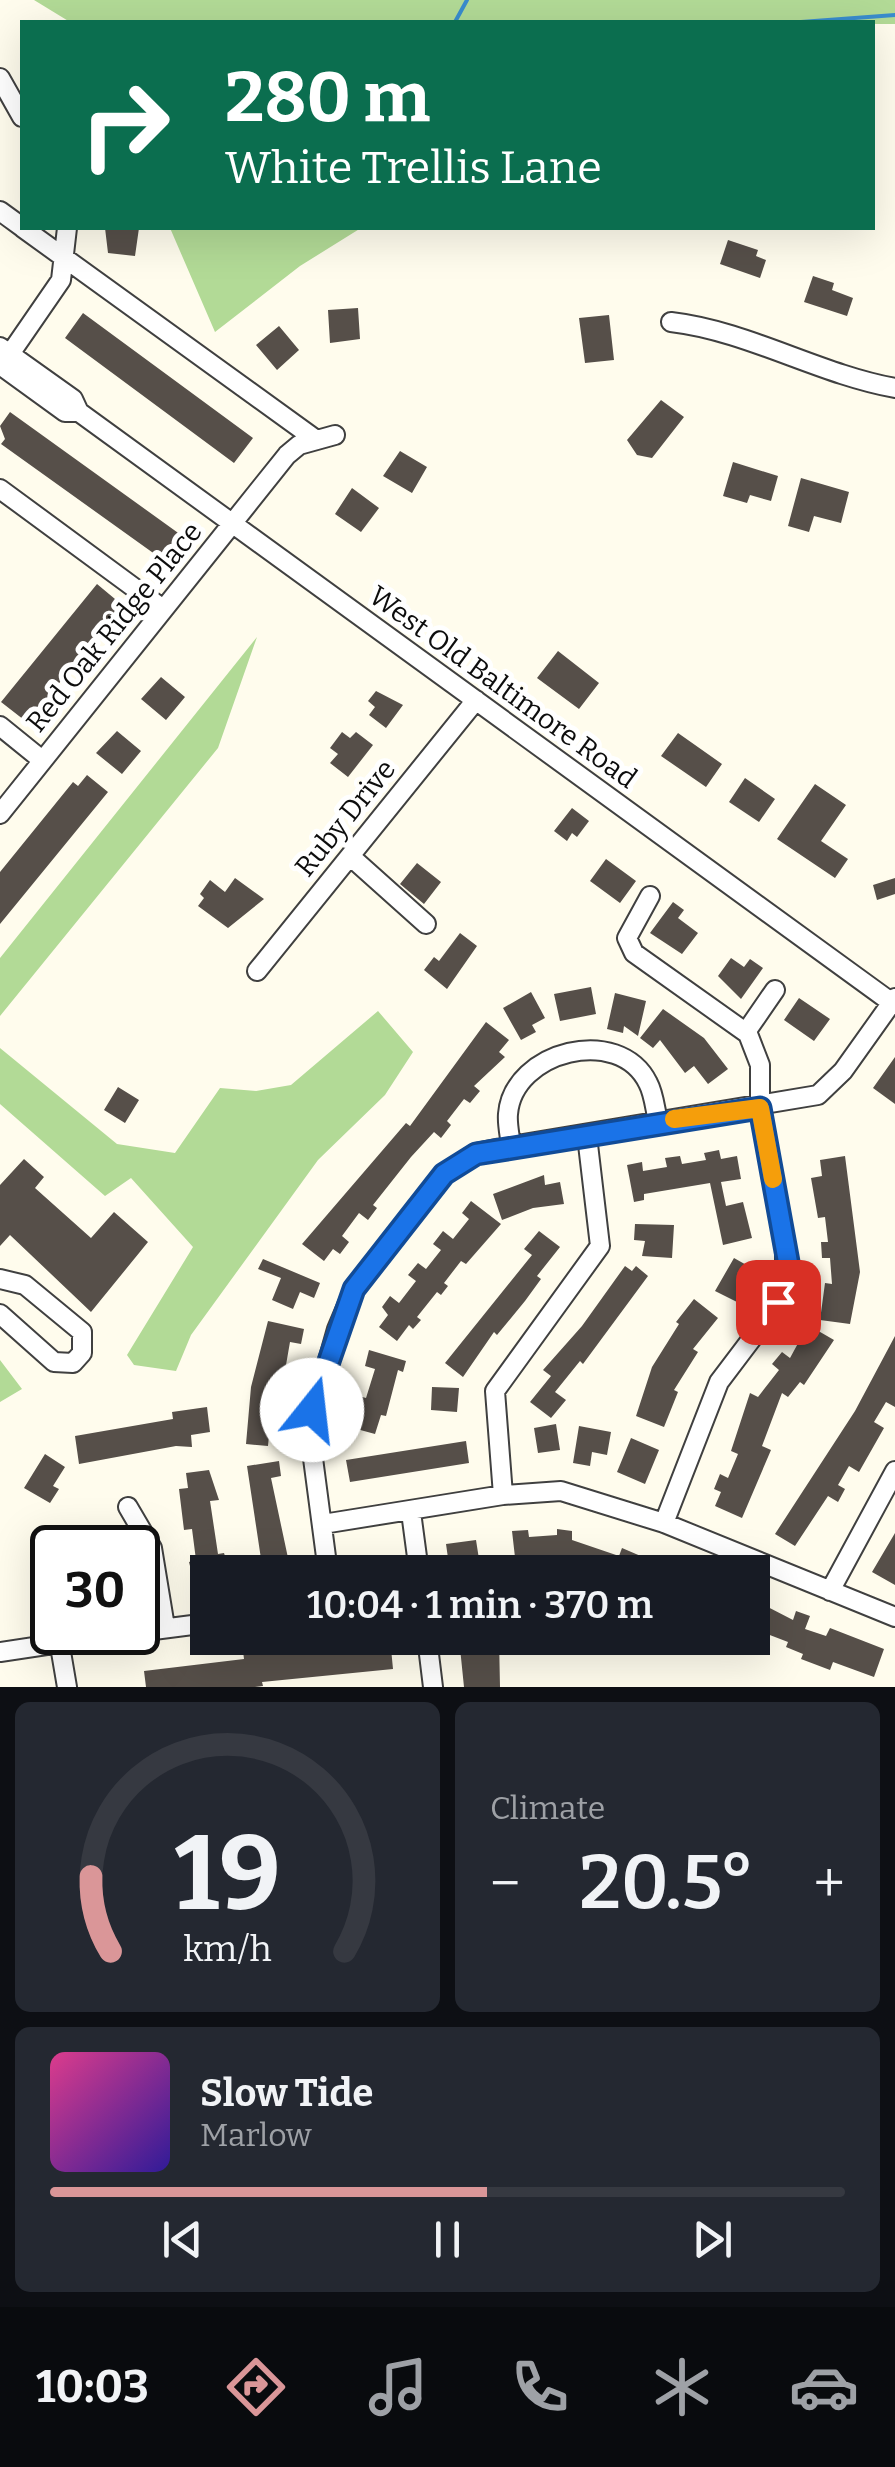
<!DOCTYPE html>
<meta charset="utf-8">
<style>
body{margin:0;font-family:Bitter,serif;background:#242831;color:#f1f3f6;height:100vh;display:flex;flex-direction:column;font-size:38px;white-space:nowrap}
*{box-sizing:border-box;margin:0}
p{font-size:32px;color:#9ea1a6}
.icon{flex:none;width:55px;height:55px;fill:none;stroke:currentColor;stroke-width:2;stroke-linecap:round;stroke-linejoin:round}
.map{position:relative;height:1687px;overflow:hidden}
.panel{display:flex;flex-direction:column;gap:15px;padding:15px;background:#0d0f14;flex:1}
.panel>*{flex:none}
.hud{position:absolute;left:20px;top:20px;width:855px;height:210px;border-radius:0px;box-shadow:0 10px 40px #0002;background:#0b6e4f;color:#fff;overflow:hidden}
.speed{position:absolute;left:30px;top:1525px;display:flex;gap:20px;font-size:50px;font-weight:700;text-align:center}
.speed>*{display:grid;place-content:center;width:130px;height:130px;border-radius:50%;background:#171b24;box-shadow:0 10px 40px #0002;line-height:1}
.speed .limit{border:5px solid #111;border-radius:15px;background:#fff;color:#111}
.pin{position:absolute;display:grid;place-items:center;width:85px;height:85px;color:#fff;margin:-42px;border-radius:20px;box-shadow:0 5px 15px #0006}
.me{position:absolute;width:110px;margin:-55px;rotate:16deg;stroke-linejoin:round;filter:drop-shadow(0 0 8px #0008)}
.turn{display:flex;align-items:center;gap:35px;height:210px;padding:0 40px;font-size:45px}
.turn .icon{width:130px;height:130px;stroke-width:2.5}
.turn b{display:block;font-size:70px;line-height:85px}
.big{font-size:75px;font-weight:600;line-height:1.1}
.panel .widget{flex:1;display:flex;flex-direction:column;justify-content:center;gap:15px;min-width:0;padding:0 35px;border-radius:15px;background:#242831}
.panel .dial{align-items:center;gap:0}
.dial svg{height:260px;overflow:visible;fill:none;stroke:#363941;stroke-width:7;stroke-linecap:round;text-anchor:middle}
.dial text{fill:#f1f3f6;stroke:none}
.song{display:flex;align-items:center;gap:30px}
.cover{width:120px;height:120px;border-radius:15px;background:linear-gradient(135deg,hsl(330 70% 55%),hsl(250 70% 35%))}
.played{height:10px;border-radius:5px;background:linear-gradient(90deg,#da9698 55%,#363941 55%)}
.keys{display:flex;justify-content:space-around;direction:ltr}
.heat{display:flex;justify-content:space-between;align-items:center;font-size:55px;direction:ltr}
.panel .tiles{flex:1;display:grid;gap:15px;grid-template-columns:1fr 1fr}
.widget:last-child{grid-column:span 2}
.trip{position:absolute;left:190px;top:1555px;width:580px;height:100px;border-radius:0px;background:#171b24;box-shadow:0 10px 40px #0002;font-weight:600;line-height:100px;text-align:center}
.tabs{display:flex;height:160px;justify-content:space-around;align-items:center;background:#090b0e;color:#9ea1a6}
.tabs .icon{width:70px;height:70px}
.tabs .selected{color:#da9698}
.tabs b{font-size:45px;color:#f1f3f6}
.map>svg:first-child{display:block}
.forest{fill:#b2da96}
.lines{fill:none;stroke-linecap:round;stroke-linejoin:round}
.stream{stroke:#398ccd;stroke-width:4}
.building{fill:#564f49}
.minor-casing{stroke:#404040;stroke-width:22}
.minor{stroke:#fff;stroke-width:18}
.route-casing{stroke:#114b97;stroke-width:25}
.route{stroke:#1a73e8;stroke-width:18}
.slow{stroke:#f59e0b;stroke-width:18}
.labels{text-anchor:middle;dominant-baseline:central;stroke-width:10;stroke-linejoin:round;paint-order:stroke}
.street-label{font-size:28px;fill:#0d0d0d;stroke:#fff}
</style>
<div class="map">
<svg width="895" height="1687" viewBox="0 0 895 1687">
<rect width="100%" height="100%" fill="#fffced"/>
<path class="forest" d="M34,0H895V24L70,22Z
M170,228H361L300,266L215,332Z
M257,637L218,748L0,1016V958Z
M378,1011L413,1052L385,1095L318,1160L191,1335L176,1371L134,1365L127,1355L193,1247L131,1178L105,1196L0,1104V1048L117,1144L175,1153L220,1088L256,1091L291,1085Z
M0,1360L22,1389L0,1402Z"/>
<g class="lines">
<path class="stream" d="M455,22L467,0
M801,22L895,15"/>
</g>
<path class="building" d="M105,228H139L135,256L108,253Z
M728,240L758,250L756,256L766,260L760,278L720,264Z
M813,276L834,283L832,290L853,298L847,316L804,302Z
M358,308L360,339L330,343L328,310Z
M83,313L253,438L234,463L65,338Z
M609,315L614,360L585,363L579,318Z
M279,326L299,350L277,370L256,345Z
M661,400L684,417L652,458L637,455L627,440Z
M10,412L181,535L163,560L1,444L5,439L0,426Z
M400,451L427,467L412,493L383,476Z
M733,462L778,476L771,501L750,495L747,503L723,496Z
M801,478L849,492L841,523L814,516L809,532L788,526Z
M352,488L379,508L361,532L335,514Z
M97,584L121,604L28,723L1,702Z
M558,651L599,683L579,709L537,678Z
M161,677L185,697L166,720L141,699Z
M376,691L403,705L386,728L369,715L375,707L368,701Z
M117,731L141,751L122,774L96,753Z
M342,732L350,738L356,732L373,745L348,777L330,763L338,754L330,748Z
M678,733L722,764L706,787L661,756Z
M87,775L108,792L0,924V872L73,782L78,786Z
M745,778L775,799L759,822L729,802Z
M815,784L846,805L821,841L848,859L835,878L777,839Z
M572,808L589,821L577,837L572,833L567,841L554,831Z
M606,859L636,881L620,903L590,881Z
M417,863L441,882L424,904L400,884Z
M235,878L264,899L228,928L198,906L204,898L200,894L210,880L225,892Z
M895,878V894L877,900L873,885Z
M673,902L684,910L678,918L698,933L682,954L650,933Z
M460,933L477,946L447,989L424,970L434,957L439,961Z
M731,958L744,967L750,959L763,968L741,999L718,976Z
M591,987L596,1014L560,1021L554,994Z
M531,992L545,1018L532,1025L536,1032L521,1040L503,1008Z
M615,993L646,1001L638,1036L624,1026L623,1033L607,1029Z
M799,998L830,1019L814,1041L784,1020Z
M663,1009L704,1038L728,1069L708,1084L694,1066L685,1073L660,1040L653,1048L640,1038Z
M486,1022L509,1040L499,1052L505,1057L474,1086L480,1091L470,1103L464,1099L447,1121L451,1125L441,1138L434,1132L411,1157L373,1205L377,1208L368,1220L359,1213L342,1236L349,1242L340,1254L333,1249L324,1261L302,1244L406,1123L410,1126Z
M895,1057V1104L873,1088Z
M118,1087L139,1100L125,1123L104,1110Z
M719,1150L721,1159L737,1156L741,1179L721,1182L726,1206L743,1202L752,1238L723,1245L710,1183L644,1194V1200L634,1202L627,1165L642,1162L643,1171L667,1167L665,1158L680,1156L682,1164L706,1160L704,1153Z
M845,1156L860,1272L850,1324L820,1320L825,1283L832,1284L830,1258H822L821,1242H828L825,1217L818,1218L811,1178L822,1176L820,1160Z
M24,1159L44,1177L35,1188L91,1238L114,1212L148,1242L91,1312L10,1235L0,1246V1185Z
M544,1175L545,1185L560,1182L564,1204L533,1208L502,1220L493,1194Z
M471,1201L501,1224L466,1264L461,1261L444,1283L448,1286L441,1295L437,1292L417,1317L421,1320L413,1329L409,1325L397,1341L379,1327L388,1315L382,1307L390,1296L399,1303L416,1281L408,1275L418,1263L426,1269L441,1250L433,1244L443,1231L453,1239L469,1219L462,1213Z
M635,1224L674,1225L672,1258L642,1256L645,1241L634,1240Z
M539,1231L560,1247L537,1276L541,1279L525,1301L497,1335L494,1332L463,1377L445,1363L532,1255L524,1249Z
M734,1258L757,1271L739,1303L715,1291Z
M263,1259L320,1283L314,1298L300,1292L293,1309L272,1300L281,1278L258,1269Z
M625,1266L632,1271L636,1266L648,1276L583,1364L580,1361L555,1392L566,1400L551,1418L530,1402L551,1376L543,1370L582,1326Z
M694,1299L718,1318L693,1349L698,1352L674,1390L678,1392L664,1427L636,1416L652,1367L679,1324L676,1322Z
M268,1321L304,1329L301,1344L290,1342L286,1365L293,1366L290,1381L279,1379L272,1411L278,1412L277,1426L270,1425L268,1446L246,1444L251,1387Z
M808,1325L834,1340L804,1385L800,1382L788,1397L782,1393L762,1446L771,1450L742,1518L715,1506L721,1492L714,1489L720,1474L728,1478L738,1454L731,1451L750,1393L758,1397L779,1370L772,1364L782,1352L790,1358Z
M895,1336V1407L886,1402L874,1422L884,1428L859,1472L849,1466L838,1485L845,1489L838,1502L828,1496L795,1546L775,1534L855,1411Z
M369,1350L406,1361L403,1372L398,1370L386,1416L381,1415L375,1434L353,1428L357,1413L348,1410L352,1394L366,1398L375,1369L365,1366Z
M432,1387L459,1388L457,1412L431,1410Z
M207,1407L210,1432L191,1435L192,1447L176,1446L79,1464L75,1436L173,1419L172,1412Z
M556,1424L560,1450L538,1453L534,1428Z
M579,1426L611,1432L607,1455L592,1452L590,1466L573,1463Z
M631,1438L659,1450L645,1484L617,1472Z
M466,1441L469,1463L350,1482L346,1460Z
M45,1454L65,1467L53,1486L59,1489L50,1503L24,1488Z
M279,1461L281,1476L271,1478L291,1572H263L247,1466Z
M209,1470L219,1500L210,1501L218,1554L224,1553L230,1572L193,1578L189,1562L196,1560L192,1529L184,1530L179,1489L188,1488L186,1473Z
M69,1526L71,1548H49L46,1529Z
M557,1529L572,1531V1540L619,1556L622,1548L678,1572H562L563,1568L554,1567V1562L516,1566L512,1531L528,1530L529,1537L557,1535Z
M895,1533V1585L872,1572Z
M476,1540L481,1572H450L446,1544Z
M752,1599L793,1620L796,1611L810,1616L805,1629L826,1636L830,1628L884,1649L874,1677L833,1662L830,1670L801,1659L803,1654L786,1647L788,1642L752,1628Z
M374,1638H390L393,1669L262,1682L263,1686L255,1687H146L144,1671L244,1659L243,1651L259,1650V1655L313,1649L312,1643L327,1641L329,1652L359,1648V1643L374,1642Z
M459,1638H499L500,1687H464Z"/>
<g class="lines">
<defs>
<path id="minor" d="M0,78L22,117
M0,211L22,227
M23,228L315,439
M671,322C748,331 818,374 895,388
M0,347L73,399L79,412L895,1005
M10,354L61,280L67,228
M0,365L65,412H79
M0,489L163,609
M0,726L42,760
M0,814L287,455L299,445L335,435
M350,856L426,924
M650,896L627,938L634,953L748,1034L760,1065V1108L785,1241V1282L769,1316L719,1382L664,1523
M257,971L476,700
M746,1032L775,990
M511,1146C510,1136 507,1124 508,1114C513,1051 619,1024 648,1083C654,1094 655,1109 658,1121
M0,1279L25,1285L82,1332V1353L73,1363L54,1362L0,1314
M503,1495L495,1391L600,1246L587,1136
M128,1507L152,1548L165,1627
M411,1512L419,1572
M323,1524L503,1495L561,1491L664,1523L895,1617
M328,1572L309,1428L337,1329L354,1289L444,1174L476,1153L511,1146L818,1095L843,1071L895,998
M830,1591L895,1471
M138,1632L208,1623
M427,1638L433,1687
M60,1646L67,1687
M0,1652L133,1632"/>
</defs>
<use href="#minor" class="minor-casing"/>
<use href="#minor" class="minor"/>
</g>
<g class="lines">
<defs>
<path id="route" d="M312,1410L354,1289L444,1174L476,1154L760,1108L788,1262L778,1302"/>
</defs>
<use href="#route" class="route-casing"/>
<use href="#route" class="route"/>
<path class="slow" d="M674,1119L760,1108L773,1179"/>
</g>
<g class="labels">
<g class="street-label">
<text transform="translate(114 627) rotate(-51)">Red Oak Ridge Place</text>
<text transform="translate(503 687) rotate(36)">West Old Baltimore Road</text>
<text transform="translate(345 818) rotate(-51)">Ruby Drive</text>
</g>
</g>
</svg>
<div class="speed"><div class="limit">30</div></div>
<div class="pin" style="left:778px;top:1302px;background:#d93025"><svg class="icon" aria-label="arrive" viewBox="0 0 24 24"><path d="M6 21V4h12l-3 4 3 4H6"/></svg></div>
<svg class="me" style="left:312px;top:1410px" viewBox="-20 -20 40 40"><circle r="19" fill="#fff"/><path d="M0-13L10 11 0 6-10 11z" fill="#1a73e8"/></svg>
<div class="trip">10:04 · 1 min · 370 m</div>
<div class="hud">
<div class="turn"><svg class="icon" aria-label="right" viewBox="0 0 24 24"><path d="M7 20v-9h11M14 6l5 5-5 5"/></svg><div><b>280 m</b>White Trellis Lane</div></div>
</div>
</div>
<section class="panel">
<div class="tiles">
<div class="widget dial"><svg viewBox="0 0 100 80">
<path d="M14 69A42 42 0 1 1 86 69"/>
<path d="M14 69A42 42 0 0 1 8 46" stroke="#da9698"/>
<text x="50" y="56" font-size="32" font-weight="700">19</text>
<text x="50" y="72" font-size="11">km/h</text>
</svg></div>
<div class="widget"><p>Climate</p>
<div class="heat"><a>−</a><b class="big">20.5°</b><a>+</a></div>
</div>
<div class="widget">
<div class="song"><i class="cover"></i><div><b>Slow Tide</b><p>Marlow</p></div></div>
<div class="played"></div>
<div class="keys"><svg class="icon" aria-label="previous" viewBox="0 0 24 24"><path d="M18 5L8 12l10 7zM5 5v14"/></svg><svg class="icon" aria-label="pause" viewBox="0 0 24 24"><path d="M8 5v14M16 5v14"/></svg><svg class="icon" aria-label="next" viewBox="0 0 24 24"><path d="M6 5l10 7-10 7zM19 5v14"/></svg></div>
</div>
</div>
</section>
<nav class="tabs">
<b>10:03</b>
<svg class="icon selected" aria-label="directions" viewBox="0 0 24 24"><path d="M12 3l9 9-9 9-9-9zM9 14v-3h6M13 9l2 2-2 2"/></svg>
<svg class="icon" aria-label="music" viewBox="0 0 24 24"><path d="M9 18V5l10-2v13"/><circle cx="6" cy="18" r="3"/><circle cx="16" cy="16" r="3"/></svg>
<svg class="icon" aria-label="phone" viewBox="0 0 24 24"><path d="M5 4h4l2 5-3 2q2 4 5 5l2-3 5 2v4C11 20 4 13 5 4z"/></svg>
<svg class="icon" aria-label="climate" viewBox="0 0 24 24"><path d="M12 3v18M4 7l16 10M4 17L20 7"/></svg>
<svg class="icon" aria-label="car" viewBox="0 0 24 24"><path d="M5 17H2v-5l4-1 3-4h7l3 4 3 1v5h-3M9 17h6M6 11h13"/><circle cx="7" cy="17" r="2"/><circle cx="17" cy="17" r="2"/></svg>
</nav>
